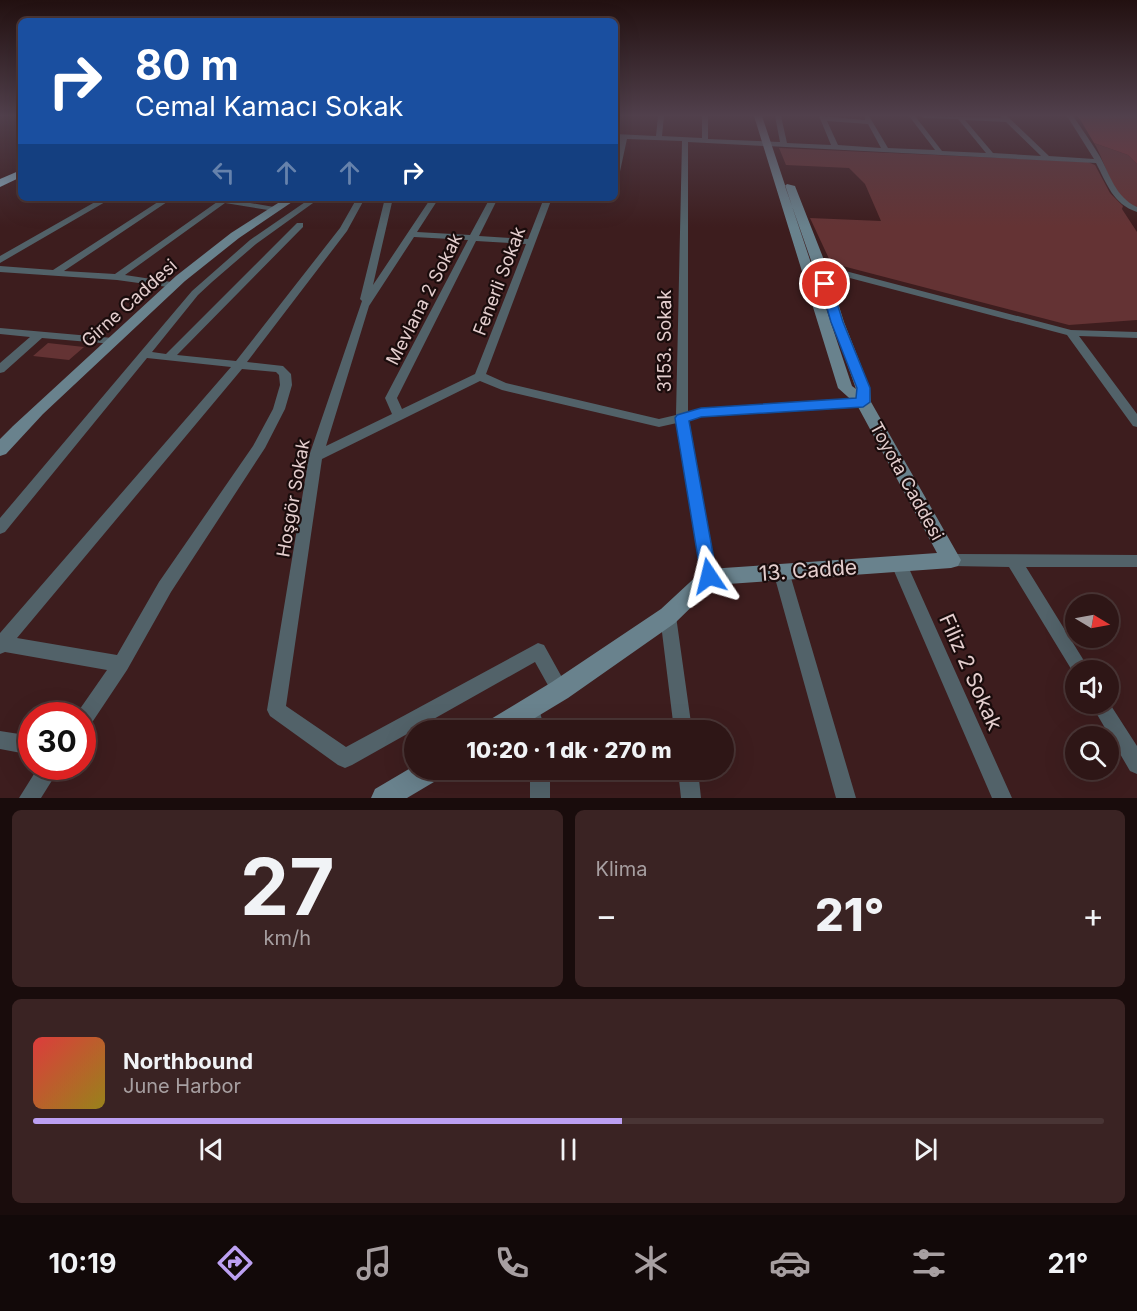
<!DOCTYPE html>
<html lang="tr">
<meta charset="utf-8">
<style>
body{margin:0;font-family:Inter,sans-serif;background:#3a2323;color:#f1f3f6;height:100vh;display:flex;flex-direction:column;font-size:22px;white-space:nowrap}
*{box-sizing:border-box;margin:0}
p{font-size:20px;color:#a79fa1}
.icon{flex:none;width:33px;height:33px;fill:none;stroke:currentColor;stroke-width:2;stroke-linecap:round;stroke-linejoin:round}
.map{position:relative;height:798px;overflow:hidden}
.sheet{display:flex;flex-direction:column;gap:12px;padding:12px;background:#190c0c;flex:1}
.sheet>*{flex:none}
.top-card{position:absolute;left:18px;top:18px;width:600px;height:183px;border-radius:9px;box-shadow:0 6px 24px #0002,0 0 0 2px #493535;background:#1a4fa0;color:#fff;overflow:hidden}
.needle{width:39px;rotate:100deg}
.tools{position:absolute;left:1065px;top:594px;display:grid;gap:12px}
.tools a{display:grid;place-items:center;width:54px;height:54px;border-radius:50%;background:#2e1616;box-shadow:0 6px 24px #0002,0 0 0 2px #493535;font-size:30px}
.speed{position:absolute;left:18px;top:702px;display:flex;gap:12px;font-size:30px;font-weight:700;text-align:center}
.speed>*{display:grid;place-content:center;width:78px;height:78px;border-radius:50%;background:#2e1616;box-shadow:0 6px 24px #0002,0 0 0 2px #493535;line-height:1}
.speed .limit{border:9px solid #d22;background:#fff;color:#111}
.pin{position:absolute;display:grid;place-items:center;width:51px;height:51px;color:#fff;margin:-26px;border:3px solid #fff;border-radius:50%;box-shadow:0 2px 6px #0007}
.me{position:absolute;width:66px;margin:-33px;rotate:350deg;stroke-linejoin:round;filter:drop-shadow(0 0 4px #0008)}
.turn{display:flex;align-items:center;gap:21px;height:126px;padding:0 18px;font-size:27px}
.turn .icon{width:78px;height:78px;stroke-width:2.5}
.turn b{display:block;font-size:42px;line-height:51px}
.lanes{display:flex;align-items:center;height:57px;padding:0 18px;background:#0003;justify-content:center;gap:30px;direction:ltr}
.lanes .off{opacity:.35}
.big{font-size:45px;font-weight:800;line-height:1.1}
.sheet .widget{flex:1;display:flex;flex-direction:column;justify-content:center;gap:9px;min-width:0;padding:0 21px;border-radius:9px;background:#3a2323}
.sheet .dial{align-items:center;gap:0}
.dial b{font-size:78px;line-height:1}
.song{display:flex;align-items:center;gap:18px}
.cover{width:72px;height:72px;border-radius:9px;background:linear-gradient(135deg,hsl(0 70% 55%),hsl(50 70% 35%))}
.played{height:6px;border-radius:3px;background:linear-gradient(90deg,#bca0f2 55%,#493535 55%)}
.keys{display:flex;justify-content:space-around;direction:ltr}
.heat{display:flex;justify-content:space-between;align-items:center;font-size:33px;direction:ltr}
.sheet .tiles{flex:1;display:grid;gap:12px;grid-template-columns:1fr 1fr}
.widget:last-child{grid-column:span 2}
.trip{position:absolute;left:404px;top:720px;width:330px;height:60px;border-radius:30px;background:#2e1616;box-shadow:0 6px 24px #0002,0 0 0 2px #493535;font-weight:800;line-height:60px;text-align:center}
.menu{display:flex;height:96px;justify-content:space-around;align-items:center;background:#120909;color:#a79fa1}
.menu .icon{width:42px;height:42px}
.menu .selected{color:#bca0f2}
.menu b{font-size:27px;color:#f1f3f6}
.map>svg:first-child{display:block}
.green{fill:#643334}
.forest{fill:#7c3437}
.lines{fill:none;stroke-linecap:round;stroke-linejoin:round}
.street{fill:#526269;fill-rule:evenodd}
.secondary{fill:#69828d;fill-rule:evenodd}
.highway{fill:#8ab1c3;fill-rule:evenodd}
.route{fill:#1a73e8;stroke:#114b97;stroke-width:1.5}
.labels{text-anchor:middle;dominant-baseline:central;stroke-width:4.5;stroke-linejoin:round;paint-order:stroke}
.street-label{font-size:18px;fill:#e4cece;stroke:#1a0c0c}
.near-street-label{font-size:21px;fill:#e4cece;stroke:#1a0c0c}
</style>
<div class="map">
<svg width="1137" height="798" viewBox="0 0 1137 798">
<rect width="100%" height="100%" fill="#3d1d1e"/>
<path class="green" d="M1094,143L1128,155L1137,164V208C1111,199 1107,164 1094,143Z
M779,148L1088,162L1095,165L1110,193L1123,206L1122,209L1137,232V320L1069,325L831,263L810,218L881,221L865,184L849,168L786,165Z
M48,343L84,347L69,360L33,356Z"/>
<path class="forest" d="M1078,116H1137V164L1128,155L1094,143Z"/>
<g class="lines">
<path class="street" d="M658,116H664L662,136L702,138V116H708V139L780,142L775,116H781L787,143L831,145L819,116L865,120V116H869L888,148L935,150L909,116H915L942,151L986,153L958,119L924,118L921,116L1002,118L1001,116H1007L1049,156L1094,159L1067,116H1073C1082,129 1091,142 1099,155C1110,174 1115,197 1137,207V212C1113,204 1107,184 1096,163L688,142V412L701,409L863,398L869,402L863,406L701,417L689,420L717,577L715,582L709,584L703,582L701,577L677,423L659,427L502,390L480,381L322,459L286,706L346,747L538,643L544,645L569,690L566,696L560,699L554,696L535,662L352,765L345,768L338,765L270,716L267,710L309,456L362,301L360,299L385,198H393L373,285L431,198H439L417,232L470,235L490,198H498L479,236L528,239L544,198H552L486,374L506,383L659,419L676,415L682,141L627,139L619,176L615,178V161L620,138H615V134L656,136ZM965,120L1006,122L1041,156L993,153ZM827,121L868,124L881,148L838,145ZM414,237L468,240L385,398L392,414L326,446L369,306ZM476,241L526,244L475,374L402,409L397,398Z
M102,198H112L0,263V256Z
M164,198H173L64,271L115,274L217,202L203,198H221L274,207L278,209L274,211L225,203L125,275L178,283L180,285L175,288L117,280L0,272V266L53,270Z
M311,198H320L256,244L212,282L198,295L152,352L166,354L297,223H303V227L177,355L236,361L340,228L357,198H365L347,231L247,362L283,366L291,374L292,385L285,409L265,448L171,592L127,670L89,727L82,729V716H75L107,670L5,652L0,654V633L231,367L147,358L5,532L0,534V518L192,291L250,240ZM242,369L276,372L279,375L280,385L273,409L253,446L159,582L117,655L17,638Z
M811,262L1071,330L1137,332V338L1079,336L1137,414V427L1133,426L1067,335L808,267L806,265Z
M0,328L113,338L118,341L113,344L42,338L4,372L0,373V363L30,337L0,334Z
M951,554L1137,555V567H1026L1086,664L1089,670H1076V677L1009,567L951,566L946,565L943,560L946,555Z
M899,558L904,559L907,564L1012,798H992L891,564L894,559Z
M781,564L786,566L789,571L856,798H836L773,571L776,566Z
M668,609L674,611L676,616L692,730H674L660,616L662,611Z
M531,699L537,702L545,730H527L522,708L525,702Z
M1108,701L1137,746V774L1130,771L1091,704H1108Z
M0,731L32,736V755L0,749Z
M39,766H61L41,798H19Z
M530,770H550V798H530Z
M678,770H698L701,798H681Z"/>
<path class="secondary" d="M754,116H762L852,386L856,389L785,186L787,184L795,186L826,265L844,322L870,388L871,402L961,560L958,566L951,568L714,585L675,623L568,698L515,730H482L486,722L552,682L661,609L702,571L709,569L937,553L857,405L838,388Z
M286,198H298L239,238L185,281L43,414L6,454L0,456V439L13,426L176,276L231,233Z
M414,766V770H442L439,779L407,798H371L375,789Z"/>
<path class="highway" d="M21,170V177L0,187V179Z"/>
</g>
<linearGradient id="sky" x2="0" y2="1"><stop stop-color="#221010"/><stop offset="0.51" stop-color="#51404c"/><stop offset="1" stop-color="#51404c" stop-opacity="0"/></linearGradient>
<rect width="1137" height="227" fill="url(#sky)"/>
<path class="route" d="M825,281L831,284L843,322L870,388V402L863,407L701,417L689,421L717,576L715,582L709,584L702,582L675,418L677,415L701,408L856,398L857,388L831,322L820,284Z"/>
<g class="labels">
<g class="street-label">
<text transform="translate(499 281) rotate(-69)">Fenerli Sokak</text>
<text transform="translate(424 299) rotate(-63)">Mevlana 2 Sokak</text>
<text transform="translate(129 303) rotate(-42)">Girne Caddesi</text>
<text transform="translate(664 341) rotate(-90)">3153. Sokak</text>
<text transform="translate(907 481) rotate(61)">Toyota Caddesi</text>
<text transform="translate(293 498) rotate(-80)">Hoşgör Sokak</text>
</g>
<g class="near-street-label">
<text transform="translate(808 570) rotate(-4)">13. Cadde</text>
<text transform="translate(971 672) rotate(66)">Filiz 2 Sokak</text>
</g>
</g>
</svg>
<div class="tools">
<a><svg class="needle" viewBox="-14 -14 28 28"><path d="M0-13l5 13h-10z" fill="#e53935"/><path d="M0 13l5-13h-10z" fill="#a79fa1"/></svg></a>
<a><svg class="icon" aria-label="sound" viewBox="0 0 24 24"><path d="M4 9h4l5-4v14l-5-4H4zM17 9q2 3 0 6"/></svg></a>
<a><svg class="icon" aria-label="search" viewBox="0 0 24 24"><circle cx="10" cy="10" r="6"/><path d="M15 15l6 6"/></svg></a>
</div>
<div class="speed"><div class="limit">30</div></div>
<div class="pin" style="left:825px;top:284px;background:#d93025"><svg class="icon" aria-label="arrive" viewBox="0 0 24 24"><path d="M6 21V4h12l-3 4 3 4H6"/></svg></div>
<svg class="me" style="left:709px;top:576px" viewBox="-20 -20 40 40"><path d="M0-17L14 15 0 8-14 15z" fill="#1a73e8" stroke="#fff" stroke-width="4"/></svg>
<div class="trip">10:20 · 1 dk · 270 m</div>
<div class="top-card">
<div class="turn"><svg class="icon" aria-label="right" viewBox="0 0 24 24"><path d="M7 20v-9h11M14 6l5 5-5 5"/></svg><div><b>80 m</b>Cemal Kamacı Sokak</div></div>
<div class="lanes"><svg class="icon off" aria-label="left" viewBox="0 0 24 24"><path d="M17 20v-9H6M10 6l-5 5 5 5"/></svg><svg class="icon off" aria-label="ahead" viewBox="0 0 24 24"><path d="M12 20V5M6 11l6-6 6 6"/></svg><svg class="icon off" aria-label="ahead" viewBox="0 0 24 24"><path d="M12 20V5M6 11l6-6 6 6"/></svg><svg class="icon" aria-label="right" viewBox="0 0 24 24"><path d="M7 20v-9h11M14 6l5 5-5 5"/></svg></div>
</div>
</div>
<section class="sheet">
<div class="tiles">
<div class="widget dial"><b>27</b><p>km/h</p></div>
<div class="widget"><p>Klima</p>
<div class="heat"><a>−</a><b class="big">21°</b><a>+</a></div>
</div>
<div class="widget">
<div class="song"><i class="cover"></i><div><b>Northbound</b><p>June Harbor</p></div></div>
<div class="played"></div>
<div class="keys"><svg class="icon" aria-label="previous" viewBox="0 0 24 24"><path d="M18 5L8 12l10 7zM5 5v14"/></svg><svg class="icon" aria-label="pause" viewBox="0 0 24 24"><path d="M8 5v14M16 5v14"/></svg><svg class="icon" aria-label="next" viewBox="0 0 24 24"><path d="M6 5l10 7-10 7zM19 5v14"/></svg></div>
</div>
</div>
</section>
<nav class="menu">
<b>10:19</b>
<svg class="icon selected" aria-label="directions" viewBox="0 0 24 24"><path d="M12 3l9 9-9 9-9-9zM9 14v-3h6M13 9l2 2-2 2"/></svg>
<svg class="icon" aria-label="music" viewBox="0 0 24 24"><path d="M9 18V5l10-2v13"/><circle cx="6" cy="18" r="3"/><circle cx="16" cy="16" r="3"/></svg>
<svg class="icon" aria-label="phone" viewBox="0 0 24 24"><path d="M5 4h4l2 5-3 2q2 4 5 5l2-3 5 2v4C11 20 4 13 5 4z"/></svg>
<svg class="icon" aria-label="climate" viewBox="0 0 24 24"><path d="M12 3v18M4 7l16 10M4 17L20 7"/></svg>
<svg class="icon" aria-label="car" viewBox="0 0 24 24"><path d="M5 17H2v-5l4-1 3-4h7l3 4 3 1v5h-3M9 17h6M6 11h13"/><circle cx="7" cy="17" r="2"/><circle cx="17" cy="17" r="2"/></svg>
<svg class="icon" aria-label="filters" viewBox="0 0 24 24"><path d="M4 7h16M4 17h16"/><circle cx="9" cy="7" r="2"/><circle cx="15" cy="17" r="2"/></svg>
<b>21°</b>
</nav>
